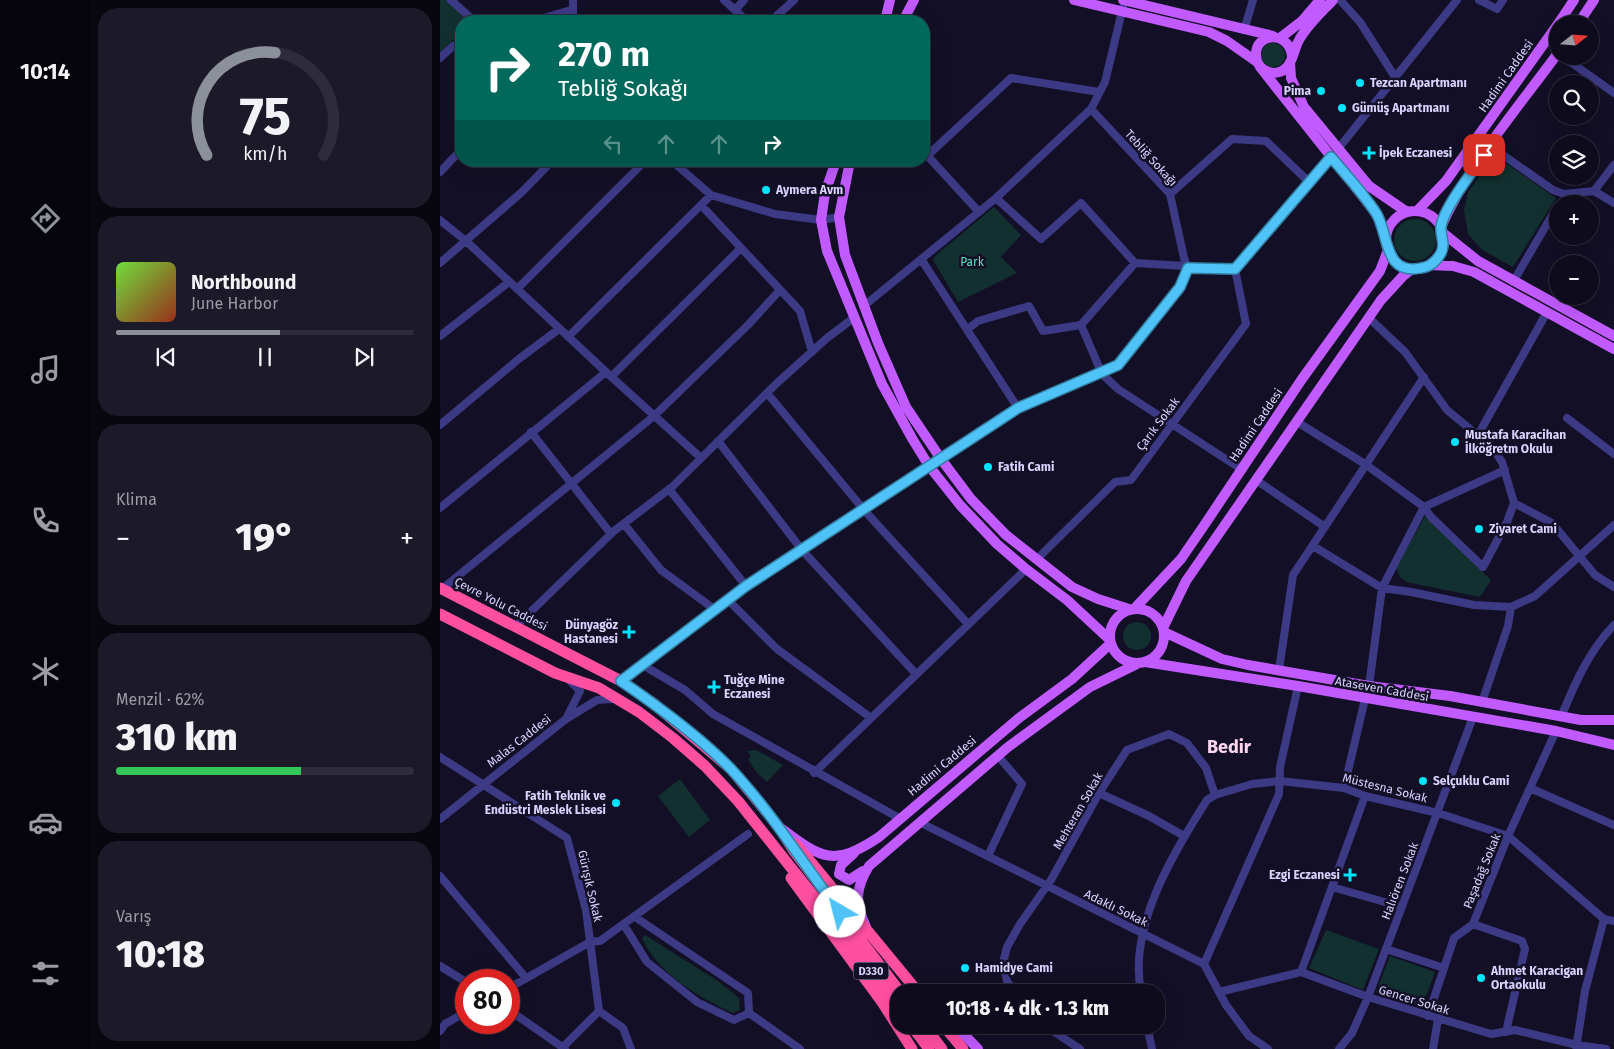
<!DOCTYPE html>
<html lang="tr">
<meta charset="utf-8">
<style>
body{margin:0;font-family:"Fira Sans",sans-serif;background:#1c1929;color:#f1f3f6;height:100vh;display:flex;flex-direction:column;font-size:19px;white-space:nowrap}
*{box-sizing:border-box;margin:0}
p{font-size:16px;color:#9b9ba3}
.icon{flex:none;width:28px;height:28px;fill:none;stroke:currentColor;stroke-width:2;stroke-linecap:round;stroke-linejoin:round}
.map{position:relative;flex:1;overflow:hidden}
.side{display:flex;flex-direction:column;gap:8px;padding:8px;background:#08060f;width:350px}
.side>*{flex:none}
.banner{position:absolute;left:15px;top:15px;width:475px;height:152px;border-radius:20px;box-shadow:0 5px 20px #0002,0 0 0 1px #2e2b3b;background:#00695c;color:#fff;overflow:hidden}
.needle{width:32px;rotate:73deg}
.tools{position:absolute;left:1109px;top:15px;display:grid;gap:10px}
.tools a{display:grid;place-items:center;width:50px;height:50px;border-radius:50%;background:#0e0b1c;box-shadow:0 5px 20px #0002,0 0 0 1px #2e2b3b;font-size:25px}
.speed{position:absolute;left:15px;top:969px;display:flex;gap:10px;font-size:25px;font-weight:700;text-align:center}
.speed>*{display:grid;place-content:center;width:65px;height:65px;border-radius:50%;background:#0e0b1c;box-shadow:0 5px 20px #0002,0 0 0 1px #2e2b3b;line-height:1}
.speed .limit{border:8px solid #d22;background:#fff;color:#111}
.pin{position:absolute;display:grid;place-items:center;width:42px;height:42px;color:#fff;margin:-21px;border-radius:10px;box-shadow:0 2px 8px #0006}
.me{position:absolute;width:55px;margin:-28px;rotate:323deg;stroke-linejoin:round;filter:drop-shadow(0 0 4px #0008)}
.turn{display:flex;align-items:center;gap:18px;height:105px;padding:0 20px;font-size:22px}
.turn .icon{width:65px;height:65px;stroke-width:2.5}
.turn b{display:block;font-size:35px;line-height:42px}
.lanes{display:flex;align-items:center;height:48px;padding:0 20px;background:#0003;justify-content:center;gap:25px;direction:ltr}
.lanes .off{opacity:.35}
.big{font-size:38px;font-weight:800;line-height:1.1}
.side .widget{flex:1;display:flex;flex-direction:column;justify-content:center;gap:8px;min-width:0;padding:0 18px;border-radius:20px;background:#1c1929}
.side .dial{align-items:center;gap:0}
.dial svg{height:130px;overflow:visible;fill:none;stroke:#2e2b3b;stroke-width:7;stroke-linecap:round;text-anchor:middle}
.dial text{fill:#f1f3f6;stroke:none}
.song{display:flex;align-items:center;gap:15px}
.cover{width:60px;height:60px;border-radius:8px;background:linear-gradient(135deg,hsl(100 70% 55%),hsl(10 70% 35%))}
.played{height:5px;border-radius:2px;background:linear-gradient(90deg,#8c9099 55%,#2e2b3b 55%)}
.keys{display:flex;justify-content:space-around;direction:ltr}
.heat{display:flex;justify-content:space-between;align-items:center;font-size:28px;direction:ltr}
.charge{height:8px;border-radius:4px;background:linear-gradient(90deg,#34c759 62%,#2e2b3b 0)}
.trip{position:absolute;left:450px;top:984px;width:275px;height:50px;border-radius:20px;background:#0e0b1c;box-shadow:0 5px 20px #0002,0 0 0 1px #2e2b3b;font-weight:800;line-height:50px;text-align:center}
main{display:flex;flex:1;min-height:0}
.dock{display:flex;flex-direction:column;width:90px;justify-content:space-around;align-items:center;background:#06040b;color:#9b9ba3}
.dock .icon{width:35px;height:35px}
.dock .on{color:#8c9099}
.dock b{font-size:22px;color:#f1f3f6}
.map>svg:first-child{display:block}
.green{fill:#12302f}
.lines{fill:none;stroke-linecap:round;stroke-linejoin:round}
.minor{stroke:#3d3a85;stroke-width:8}
.major{stroke:#c25bff;stroke-width:10}
.highway{stroke:#ff4fa3;stroke-width:11}
.route-casing{stroke:#337fa1;stroke-width:12}
.route{stroke:#4fc3f7;stroke-width:9}
.poi-dot{fill:#00e5ff;stroke:#130f26;stroke-width:2}
.labels{text-anchor:middle;dominant-baseline:central;stroke-width:5;stroke-linejoin:round;paint-order:stroke}
.shield{fill:#130f26;stroke:#9e99be;stroke-width:1}
.shield-label{font-size:11px;font-weight:bold;fill:#d9d4ff}
.street-label{font-size:12px;fill:#d9d4ff;stroke:#130f26}
.poi-label{font-size:12px;font-weight:bold;fill:#d9d4ff;stroke:#130f26;text-anchor:start}
.park-label{font-size:12px;fill:#5fe0c0;stroke:#130f26}
.district-label{font-size:18px;font-weight:bold;fill:#ffd6f0;stroke:#130f26}
</style>
<main>
<nav class="dock">
<b>10:14</b>
<svg class="icon on" aria-label="directions" viewBox="0 0 24 24"><path d="M12 3l9 9-9 9-9-9zM9 14v-3h6M13 9l2 2-2 2"/></svg>
<svg class="icon" aria-label="music" viewBox="0 0 24 24"><path d="M9 18V5l10-2v13"/><circle cx="6" cy="18" r="3"/><circle cx="16" cy="16" r="3"/></svg>
<svg class="icon" aria-label="phone" viewBox="0 0 24 24"><path d="M5 4h4l2 5-3 2q2 4 5 5l2-3 5 2v4C11 20 4 13 5 4z"/></svg>
<svg class="icon" aria-label="climate" viewBox="0 0 24 24"><path d="M12 3v18M4 7l16 10M4 17L20 7"/></svg>
<svg class="icon" aria-label="car" viewBox="0 0 24 24"><path d="M5 17H2v-5l4-1 3-4h7l3 4 3 1v5h-3M9 17h6M6 11h13"/><circle cx="7" cy="17" r="2"/><circle cx="17" cy="17" r="2"/></svg>
<svg class="icon" aria-label="filters" viewBox="0 0 24 24"><path d="M4 7h16M4 17h16"/><circle cx="9" cy="7" r="2"/><circle cx="15" cy="17" r="2"/></svg>
</nav>
<section class="side">
<div class="widget dial"><svg viewBox="0 0 100 80">
<path d="M14 69A42 42 0 1 1 86 69"/>
<path d="M14 69A42 42 0 0 1 56 6" stroke="#8c9099"/>
<text x="50" y="56" font-size="32" font-weight="700">75</text>
<text x="50" y="72" font-size="11">km/h</text>
</svg></div>
<div class="widget">
<div class="song"><i class="cover"></i><div><b>Northbound</b><p>June Harbor</p></div></div>
<div class="played"></div>
<div class="keys"><svg class="icon" aria-label="previous" viewBox="0 0 24 24"><path d="M18 5L8 12l10 7zM5 5v14"/></svg><svg class="icon" aria-label="pause" viewBox="0 0 24 24"><path d="M8 5v14M16 5v14"/></svg><svg class="icon" aria-label="next" viewBox="0 0 24 24"><path d="M6 5l10 7-10 7zM19 5v14"/></svg></div>
</div>
<div class="widget"><p>Klima</p>
<div class="heat"><a>−</a><b class="big">19°</b><a>+</a></div>
</div>
<div class="widget"><p>Menzil · 62%</p><b class="big">310 km</b><div class="charge"></div></div>
<div class="widget"><p>Varış</p><b class="big">10:18</b></div>
</section>
<div class="map">
<svg width="1174" height="1049" viewBox="0 0 1174 1049">
<rect width="100%" height="100%" fill="#130f26"/>
<path class="green" d="M0,0H8L31,21H21V33L0,52Z
M821 55a12 12 0 1 1 24 0a12 12 0 1 1-24 0Z
M1054,155L1116,198L1073,267L1041,249L1028,234L1024,210L1028,192Z
M554,207L581,235L561,257L577,273L518,302L493,260L495,256Z
M954 240a21 21 0 1 1 42 0a21 21 0 1 1-42 0Z
M985,516L1051,580L1040,597L966,582L960,577L956,568Z
M683 636a14 14 0 1 1 28 0a14 14 0 1 1-28 0Z
M316,750L343,765L327,782L317,773L308,759L311,756L307,751Z
M240,779L270,820L249,837L218,796Z
M886,930L939,949L923,990L869,968Z
M205,935L278,981L299,998L300,1010L293,1013C260,998 217,973 202,938Z
M950,956L995,972L982,1007L936,992Z"/>
<g class="lines">
<path class="minor" d="M11,0L34,21
M133,0V21
M284,0L307,21
M900,0L920,22L955,77
M1039,0L1057,9L1063,0
M295,10L304,0
M93,21L131,10
M331,21L354,0
M804,30L813,0
M1122,56L1174,93
M0,58L13,46L21,43
M1050,146L1113,190L1124,194L1154,191L1174,203
M898,149L1017,0
M484,152L539,212
M487,156L571,78L659,92
M232,161L271,195L335,214L381,220L399,217
M0,172L21,150
M1154,191L1174,165
M730,194L792,139L826,141L869,182
M556,198L601,239L641,203L695,263
M261,205L360,311L372,352
M0,220L26,241L166,372L261,458
M481,259L578,408
M0,263L82,192L112,161
M795,269L891,157
M1073,282L1118,205
M77,289L205,161
M425,305L556,198L651,109L665,82L683,7
M929,318L965,352L1007,410L1052,447L1062,462L1074,503L1112,523L1155,575L1174,587
M641,325L662,374L678,389L801,469
M641,325L695,263L795,269
M528,329L538,321L589,306L603,331L641,325
M0,336L69,282
M128,337L271,195
M171,377L301,248
M327,393L424,510L528,624
M1127,418L1174,454
M857,422L925,464L984,507L991,517L1043,567L1067,522L1074,503
M0,425L80,358L119,329
M91,432L171,534
M1038,435L1107,312
M278,441L362,550L476,674
M816,480L885,527
M229,489L306,586
M0,508L166,372
M184,524L221,570L274,609
M873,546L942,588L971,592L1034,605L1071,607L1095,596L1174,525
M596,560L675,482L691,480L806,324L795,269
M2,589L214,416L308,325L340,290
M287,599L337,649L431,718
M76,626L174,531L232,487L336,384L387,338L415,317
M201,664L245,690L273,714L459,818
M839,670L853,575L984,377
M181,681L306,586L578,408L678,365L740,287L748,268L744,258L730,194L651,109
M929,686L942,588L984,507L1065,470
M1042,702L1068,626L1071,607
M127,717L140,691L131,682
M1121,717C1135,683 1149,651 1174,625
M0,757L127,838L146,910L159,1011L183,1028L191,1049
M374,773L586,569
M904,788L925,699
M1090,788L1174,825
M659,793L709,816L744,836
M0,819L126,719L157,700L173,699
M481,823L764,964L786,1005L809,1036L828,1049
M548,856L582,784L558,756
M0,876L86,978
M892,887L962,907
M195,917L308,993L309,1013
M1033,924L1082,941L1085,949L1066,1032
M184,925L207,962L257,1002L294,1020L309,1013L360,1049
M946,949L1004,968
M764,964L839,794L840,767L858,686
M0,966L26,982
M861,972L925,796
M69,988L150,942L160,941L308,834
M574,992L567,981L563,963L567,947L580,924L611,880L659,793L687,750L729,734L747,743L766,768L775,795
M701,992C688,927 733,853 767,800L775,795L812,784L840,781L904,788L925,796L998,813L1068,836L1164,919L1174,921
M779,992L861,972L928,997L1051,1034L1075,1030L1137,1045L1166,1049
M69,1010L125,1049
M988,1016L1014,938L1033,924L1068,836L1116,731
M517,1025L525,1028L529,1025
M604,1025L640,1049
M707,1025L712,1049
M0,1031L5,1024L26,1012
M124,1046L159,1011
M899,1049L912,1033L928,997L1033,717
M993,1049L998,1019
M1136,1049L1145,991L1164,919"/>
<path class="major" d="M634,0L769,32L787,41L817,62
M683,0L833,36
M445,21L450,0
M463,21L474,0
M1118,24L1134,0
M1138,24L1154,0
M840,38L862,21L880,0
M852,57C850,30 815,32 816,55C816,71 836,79 847,67C853,61 854,50 858,42C866,26 881,13 893,0
M850,62L851,78L864,107L929,186L967,212
M820,67L938,216L946,240
M396,161L385,193L381,220L387,251L442,384L473,440L489,466L520,505L557,544L586,569L627,600L669,639
M410,161L399,217L405,255L438,343L466,407L501,459L531,499L566,535L632,587L658,599L689,609
M977,211L1006,181L1118,24
M946 240a29 29 0 1 1 58 0a29 29 0 1 1-58 0Z
M1001,227C1029,164 1077,109 1118,53
M1003,233L1038,261L1174,336
M989,265L1013,266L1034,272L1174,349
M695,608L741,559L763,527L862,379L940,271L948,250
M670 636a27 27 0 1 1 54 0a27 27 0 1 1-54 0Z
M723,628L746,581L941,300L963,276L972,269
M724,632L782,659L808,665L929,686L1010,696L1141,720H1174
M705,662L858,686L1116,731L1174,745
M342,829C382,859 394,867 439,837L579,718L632,679L670,644
M414,853L401,865L399,874L409,880L423,871
M426,927C415,902 415,889 429,866L568,747L650,687L697,664
M515,1025L538,1049"/>
<path class="highway" d="M0,588L181,681L213,703L291,769L339,827L354,851L460,992
M0,614L115,673L159,688L199,712L233,738L265,766L298,801L403,933L459,1008
M356,844L478,992
M351,878L442,1002L472,1049
M471,1025L489,1049
M484,1025L502,1049
M503,1025L523,1049"/>
</g>
<g class="lines">
<defs>
<path id="route" d="M400,912C364,865 332,813 291,769C259,736 219,707 181,681L306,586L578,408L678,365L740,287L748,268L795,269L891,157C906,175 923,193 936,213C949,233 943,276 981,268C990,267 997,260 1001,253C1006,243 1000,236 1001,227C1003,209 1033,171 1044,155"/>
</defs>
<use href="#route" class="route-casing"/>
<use href="#route" class="route"/>
</g>
<g class="poi-dot">
<circle cx="920" cy="83" r="5"/>
<circle cx="881" cy="91" r="5"/>
<circle cx="902" cy="108" r="5"/>
<path d="M926.5 145.5h5v5h5v5h-5v5h-5v-5h-5v-5h5z"/>
<circle cx="326" cy="190" r="5"/>
<circle cx="1015" cy="442" r="5"/>
<circle cx="548" cy="467" r="5"/>
<circle cx="1039" cy="529" r="5"/>
<path d="M186.5 624.5h5v5h5v5h-5v5h-5v-5h-5v-5h5z"/>
<path d="M271.5 679.5h5v5h5v5h-5v5h-5v-5h-5v-5h5z"/>
<circle cx="983" cy="781" r="5"/>
<circle cx="176" cy="803" r="5"/>
<path d="M907.5 867.5h5v5h5v5h-5v5h-5v-5h-5v-5h5z"/>
<circle cx="525" cy="968" r="5"/>
<circle cx="1041" cy="978" r="5"/>
</g>
<g class="labels">
<rect class="shield" x="413.5" y="962.5" width="35" height="17" rx="4"/>
<g class="shield-label">
<text x="431" y="971">D330</text>
</g>
<g class="street-label">
<text transform="translate(1066 76) rotate(-55)">Hadimi Caddesi</text>
<text transform="translate(711 158) rotate(48)">Tebliğ Sokağı</text>
<text transform="translate(718 424) rotate(-53)">Çarık Sokak</text>
<text transform="translate(816 425) rotate(-56)">Hadimi Caddesi</text>
<text transform="translate(61 604) rotate(27)">Çevre Yolu Caddesi</text>
<text transform="translate(942 689) rotate(10)">Ataseven Caddesi</text>
<text transform="translate(79 741) rotate(-38)">Malas Caddesi</text>
<text transform="translate(502 766) rotate(-40)">Hadimi Caddesi</text>
<text transform="translate(945 788) rotate(14)">Müstesna Sokak</text>
<text transform="translate(638 811) rotate(-60)">Mehteran Sokak</text>
<text transform="translate(1042 871) rotate(-68)">Paşadağ Sokak</text>
<text transform="translate(960 881) rotate(-69)">Halıören Sokak</text>
<text transform="translate(150 886) rotate(77)">Gürışık Sokak</text>
<text transform="translate(676 908) rotate(26)">Adaklı Sokak</text>
<text transform="translate(974 1000) rotate(17)">Gencer Sokak</text>
</g>
<g class="poi-label">
<text x="930" y="83">Tezcan Apartmanı</text>
<text x="871" y="91" text-anchor="end">Pima</text>
<text x="912" y="108">Gümüş Apartmanı</text>
<text x="939" y="153">İpek Eczanesi</text>
<text x="336" y="190">Aymera Avm</text>
<text x="1025" y="435">Mustafa Karacihan<tspan x="1025" dy="14">İlköğretm Okulu</tspan></text>
<text x="558" y="467">Fatih Cami</text>
<text x="1049" y="529">Ziyaret Cami</text>
<text x="178" y="625" text-anchor="end">Dünyagöz<tspan x="178" dy="14">Hastanesi</tspan></text>
<text x="284" y="680">Tuğçe Mine<tspan x="284" dy="14">Eczanesi</tspan></text>
<text x="993" y="781">Selçuklu Cami</text>
<text x="166" y="796" text-anchor="end">Fatih Teknik ve<tspan x="166" dy="14">Endüstri Meslek Lisesi</tspan></text>
<text x="900" y="875" text-anchor="end">Ezgi Eczanesi</text>
<text x="535" y="968">Hamidye Cami</text>
<text x="1051" y="971">Ahmet Karacigan<tspan x="1051" dy="14">Ortaokulu</tspan></text>
</g>
<g class="park-label">
<text x="532" y="262">Park</text>
</g>
<g class="district-label">
<text x="789" y="747">Bedir</text>
</g>
</g>
</svg>
<div class="tools">
<a><svg class="needle" viewBox="-14 -14 28 28"><path d="M0-13l5 13h-10z" fill="#e53935"/><path d="M0 13l5-13h-10z" fill="#9b9ba3"/></svg></a>
<a><svg class="icon" aria-label="search" viewBox="0 0 24 24"><circle cx="10" cy="10" r="6"/><path d="M15 15l6 6"/></svg></a>
<a><svg class="icon" aria-label="layers" viewBox="0 0 24 24"><path d="M12 4l9 5-9 5-9-5zM3 14l9 5 9-5"/></svg></a>
<a>+</a>
<a>−</a>
</div>
<div class="speed"><div class="limit">80</div></div>
<div class="pin" style="left:1044px;top:155px;background:#d93025"><svg class="icon" aria-label="arrive" viewBox="0 0 24 24"><path d="M6 21V4h12l-3 4 3 4H6"/></svg></div>
<svg class="me" style="left:400px;top:912px" viewBox="-20 -20 40 40"><circle r="19" fill="#fff"/><path d="M0-13L10 11 0 6-10 11z" fill="#4fc3f7"/></svg>
<div class="trip">10:18 · 4 dk · 1.3 km</div>
<div class="banner">
<div class="turn"><svg class="icon" aria-label="right" viewBox="0 0 24 24"><path d="M7 20v-9h11M14 6l5 5-5 5"/></svg><div><b>270 m</b>Tebliğ Sokağı</div></div>
<div class="lanes"><svg class="icon off" aria-label="left" viewBox="0 0 24 24"><path d="M17 20v-9H6M10 6l-5 5 5 5"/></svg><svg class="icon off" aria-label="ahead" viewBox="0 0 24 24"><path d="M12 20V5M6 11l6-6 6 6"/></svg><svg class="icon off" aria-label="ahead" viewBox="0 0 24 24"><path d="M12 20V5M6 11l6-6 6 6"/></svg><svg class="icon" aria-label="right" viewBox="0 0 24 24"><path d="M7 20v-9h11M14 6l5 5-5 5"/></svg></div>
</div>
</div>
</main>
